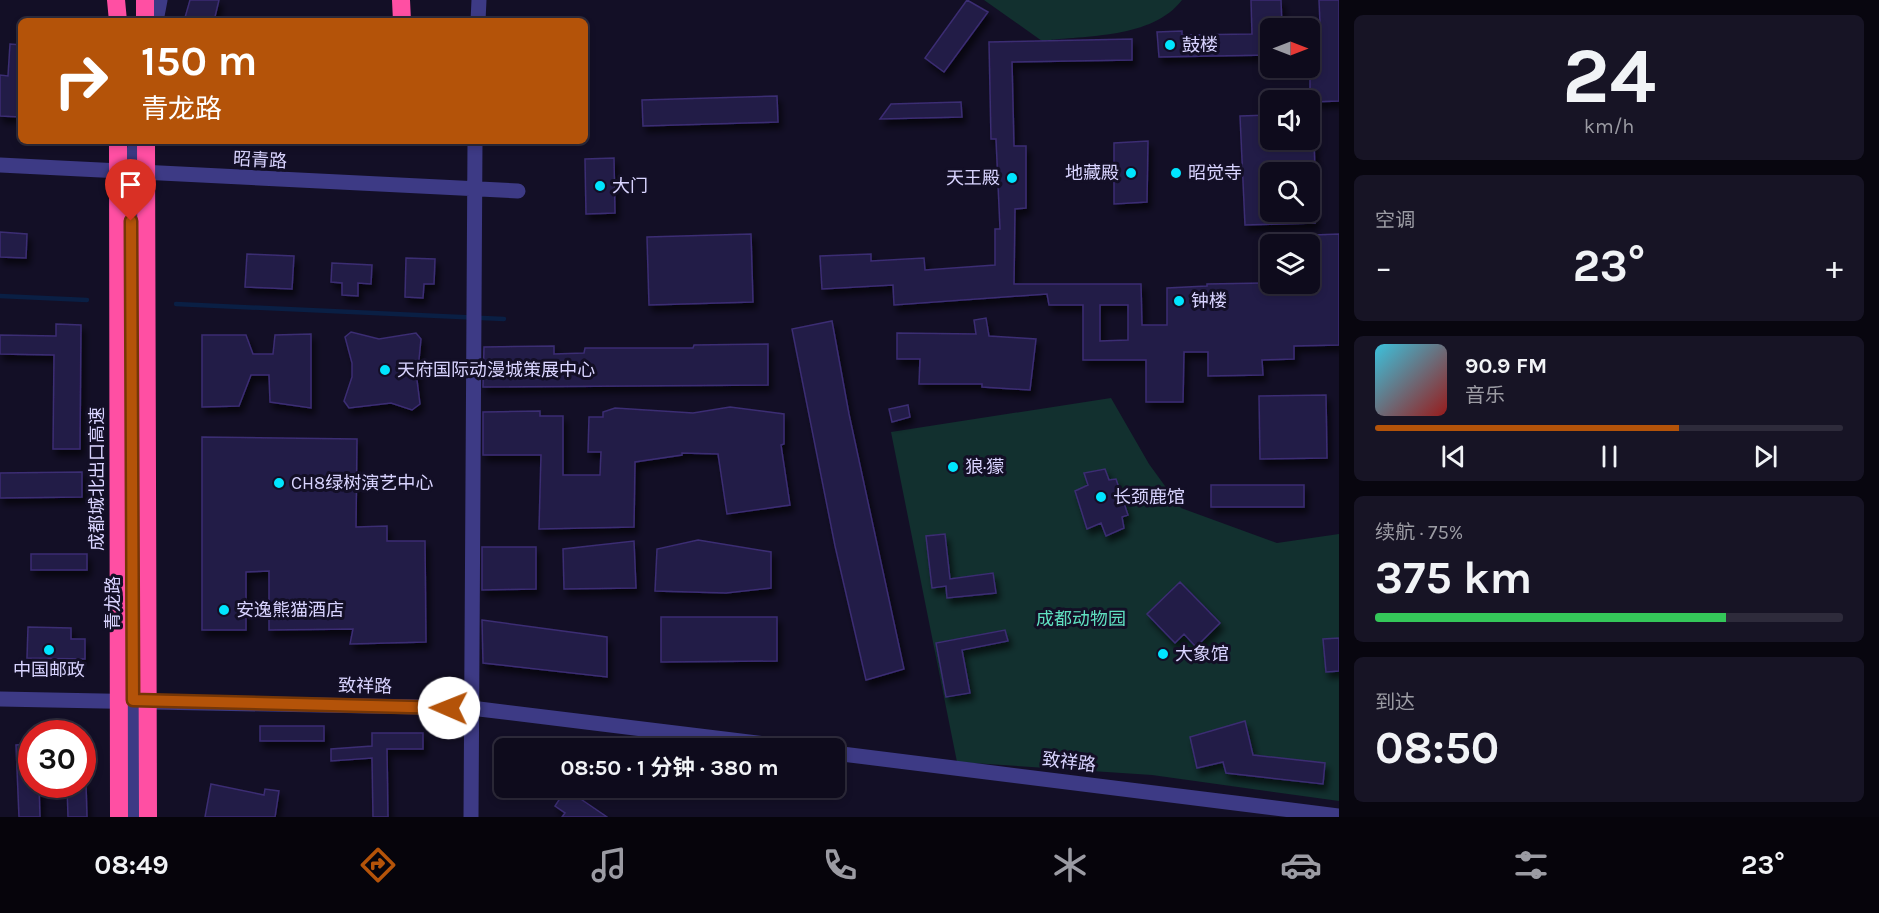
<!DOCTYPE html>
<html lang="zh">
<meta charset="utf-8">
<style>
body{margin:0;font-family:Karla,"Noto Sans SC",sans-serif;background:#171425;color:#f1f3f6;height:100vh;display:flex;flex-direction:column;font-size:22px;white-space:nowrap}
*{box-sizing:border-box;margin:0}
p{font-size:20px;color:#9b9ba3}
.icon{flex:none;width:33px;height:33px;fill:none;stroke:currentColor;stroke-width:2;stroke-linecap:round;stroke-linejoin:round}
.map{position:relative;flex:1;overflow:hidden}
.panel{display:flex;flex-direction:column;gap:15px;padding:15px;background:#08060f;width:540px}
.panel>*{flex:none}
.banner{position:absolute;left:18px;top:18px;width:570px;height:126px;border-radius:9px;box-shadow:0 3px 9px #0003,0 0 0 2px #2e2b3b;background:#b45309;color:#fff;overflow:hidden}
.needle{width:39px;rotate:90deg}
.controls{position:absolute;left:1260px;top:18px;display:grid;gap:12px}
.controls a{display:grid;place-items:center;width:60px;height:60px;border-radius:9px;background:#0e0b1c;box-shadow:0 3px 9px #0003,0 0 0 2px #2e2b3b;font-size:30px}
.speed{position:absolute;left:18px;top:720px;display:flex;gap:12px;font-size:30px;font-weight:700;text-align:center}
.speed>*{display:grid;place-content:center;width:78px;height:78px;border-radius:50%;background:#0e0b1c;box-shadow:0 3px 9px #0003,0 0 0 2px #2e2b3b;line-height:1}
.speed .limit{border:9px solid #d22;background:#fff;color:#111}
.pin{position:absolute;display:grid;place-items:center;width:51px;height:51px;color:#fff;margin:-62px -26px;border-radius:50% 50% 50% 0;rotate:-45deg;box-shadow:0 0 6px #0007}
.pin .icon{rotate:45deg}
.me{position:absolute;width:66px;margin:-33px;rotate:271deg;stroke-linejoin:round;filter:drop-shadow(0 0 4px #0008)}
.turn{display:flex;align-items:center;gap:21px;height:126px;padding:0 24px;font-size:27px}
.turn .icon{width:78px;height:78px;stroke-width:2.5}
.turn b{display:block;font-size:42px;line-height:51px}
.big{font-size:45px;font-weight:700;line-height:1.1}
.panel .tile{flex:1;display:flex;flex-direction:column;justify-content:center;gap:9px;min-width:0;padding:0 21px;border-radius:9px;background:#171425}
.panel .dial{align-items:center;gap:0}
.dial b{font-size:78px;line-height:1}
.song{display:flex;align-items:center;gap:18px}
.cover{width:72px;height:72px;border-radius:9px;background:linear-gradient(135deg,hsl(190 70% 55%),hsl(0 70% 35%))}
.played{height:6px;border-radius:3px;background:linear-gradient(90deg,#b45309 65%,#2e2b3b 65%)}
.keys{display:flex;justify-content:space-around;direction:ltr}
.heat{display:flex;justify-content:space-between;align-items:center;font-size:33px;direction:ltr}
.charge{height:9px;border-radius:4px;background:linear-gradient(90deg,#34c759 75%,#2e2b3b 0)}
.trip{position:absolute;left:494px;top:738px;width:351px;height:60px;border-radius:9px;background:#0e0b1c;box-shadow:0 3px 9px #0003,0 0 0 2px #2e2b3b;font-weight:700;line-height:60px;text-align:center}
.dock{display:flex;height:96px;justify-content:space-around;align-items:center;background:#06040b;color:#9b9ba3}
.dock .icon{width:42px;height:42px}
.dock .active{color:#b45309}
.dock b{font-size:27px;color:#f1f3f6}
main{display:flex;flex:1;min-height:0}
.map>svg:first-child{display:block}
.green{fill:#12302f}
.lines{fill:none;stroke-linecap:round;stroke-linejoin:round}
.stream{stroke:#0a1f44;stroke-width:4.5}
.building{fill:#241b47;stroke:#3b2d73;stroke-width:1.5;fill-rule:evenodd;filter:url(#shadow)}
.minor{stroke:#3d3a85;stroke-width:15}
.highway{stroke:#ff4fa3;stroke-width:18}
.highway-bridge{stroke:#ff4fa3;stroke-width:18}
.route-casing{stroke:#753606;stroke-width:15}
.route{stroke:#b45309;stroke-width:10}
.poi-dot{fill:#00e5ff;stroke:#130f26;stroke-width:2}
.labels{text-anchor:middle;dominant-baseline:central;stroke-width:6;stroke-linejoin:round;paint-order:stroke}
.poi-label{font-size:18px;fill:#d9d4ff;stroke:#130f26;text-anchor:start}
.street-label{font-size:18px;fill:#d9d4ff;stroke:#130f26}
.park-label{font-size:18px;fill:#5fe0c0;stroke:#130f26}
</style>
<main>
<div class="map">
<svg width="1339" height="817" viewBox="0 0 1339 817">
<defs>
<filter id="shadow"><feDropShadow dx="3.5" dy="6" stdDeviation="3" flood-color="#0009"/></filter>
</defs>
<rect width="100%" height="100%" fill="#130f26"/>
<path class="green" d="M984,0H1182C1152,39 1086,35 1042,41Z
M1111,398L1149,464L1181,508L1277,543L1339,534V801L1152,775L957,762L891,432Z"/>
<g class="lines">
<path class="stream" d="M0,296L87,300
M176,304L504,319"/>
</g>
<path class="building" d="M190,0H219L214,21H184Z
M967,0L988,12L944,72L925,58Z
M1251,0H1281L1282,28H1270V55L1159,57L1157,32L1182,31V35L1252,34Z
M1319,0H1339V101L1310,102V23H1320Z
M1132,39V60L1012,62L1014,146H1026V208L1015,209L1014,284H1141L1142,325H1167V288L1207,286V284L1316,282L1314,235L1339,234V345L1294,346V359L1262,360L1263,375L1208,376V352H1184L1183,402H1146V360H1083V305H1049L1047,294L894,305L893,285L822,289L820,256L871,254V261L924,258L925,270L995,265V229H1000L996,139H991L989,42ZM1100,305H1128V340L1100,341Z
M10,44L21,45V117L0,116V75L8,76Z
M777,96L778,122L643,126L642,100Z
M961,102L962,117L880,119L891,104Z
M1270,115V140H1314L1315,172H1270V212H1315V223L1245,225L1240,116Z
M1148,141L1147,202L1114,204V143Z
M614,158L615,213L586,214L585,159Z
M0,232L27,234L26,258L0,257Z
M751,234L753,302L649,305L647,237Z
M247,254L294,256L292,289L245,287Z
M406,258L435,259L434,284H424L423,298L405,297Z
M332,263L372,265L371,284L358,283V296L342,295V283L331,282Z
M986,318L989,336L1036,339L1030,390L982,387V384H919L920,359H897V333L976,334L974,320Z
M832,321L849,414L904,669L866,680L835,546L792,329Z
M56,324L81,325L80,449H53L54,355L0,354V335L56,336Z
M351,332L379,339L416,333L421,339L417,380L420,404L412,410L391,403L349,408L344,401L352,377V363L345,337Z
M311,334V408L270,402L269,375H251L239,406L202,407V335H246L253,354H273L275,335Z
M768,344V385L483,387L484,347L554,346V354L584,353L585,348H693L694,345Z
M1326,395L1327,458L1260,459L1259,396Z
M908,405L910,417L892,422L889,409Z
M730,407L784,414V444L781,445L790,505L727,514L718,454L682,453V455L635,462L634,527L539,529L541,455H483V412L540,411V416H563V475H600L601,452H588L589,417H603V412L615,408L693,413Z
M202,437L357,439L356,527L387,526V541H425L426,642L350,644L353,629L269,630V571L246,572V630H202Z
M1105,469L1109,480L1116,479L1128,515L1122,517L1124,528L1106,536L1101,523L1087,529L1075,491L1088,485L1084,473Z
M82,472V497L0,498V473Z
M1211,485H1304V507H1211Z
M945,534L950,579L993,573L996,593L947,598L946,586L932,588L926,536Z
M698,540L771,552V588L726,593L655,591L657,549Z
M634,541L636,588L564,589L563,549Z
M482,547H536V589L482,590Z
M31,554H87V570H31Z
M1180,582L1220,623L1196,647L1184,634L1175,643L1147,614Z
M661,617H777V661L661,662Z
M482,620L607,637V677L483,663Z
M28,627L71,628V639H85V659L27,658Z
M1005,630L1008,641L962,650L970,693L946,697L936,643Z
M1339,638V671L1326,672L1323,639Z
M1245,721L1253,755L1325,763L1323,784L1226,773L1223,762L1197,768L1190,737Z
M260,726H324V741H260Z
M372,733H423V749H387L388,817H373L372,758L331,761V749L372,746Z
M32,744V784H39L40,817H19L16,745Z
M67,784H86L87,817H68Z
M211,784L264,795L265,789L279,791L275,817H205Z
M566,789L607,817H562L565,813L555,806Z"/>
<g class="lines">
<path class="minor" d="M156,21L160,0
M478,21L479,0
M0,165L518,191
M0,699L471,708L798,748
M834,753L1339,816
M134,817L130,173L136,141
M471,817L475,141"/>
<path class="highway" d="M116,0L118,21
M145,0V21
M401,0L402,21"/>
<path class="highway-bridge" d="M118,141L119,817
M146,141L148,817"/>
</g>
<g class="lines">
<defs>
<path id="route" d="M131,221L133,700L449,708"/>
</defs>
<use href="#route" class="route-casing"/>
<use href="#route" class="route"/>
</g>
<g class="poi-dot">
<circle cx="1170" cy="45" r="6"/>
<circle cx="1131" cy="173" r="6"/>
<circle cx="1176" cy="173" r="6"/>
<circle cx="1012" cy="178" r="6"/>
<circle cx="600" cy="186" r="6"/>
<circle cx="1179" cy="301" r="6"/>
<circle cx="385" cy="370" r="6"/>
<circle cx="953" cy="467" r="6"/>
<circle cx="279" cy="483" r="6"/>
<circle cx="1101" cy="497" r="6"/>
<circle cx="224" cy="610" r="6"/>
<circle cx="49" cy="650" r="6"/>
<circle cx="1163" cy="654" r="6"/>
</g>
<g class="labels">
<g class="poi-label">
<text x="1182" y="45">鼓楼</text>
<text x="1119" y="173" text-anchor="end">地藏殿</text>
<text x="1188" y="173">昭觉寺</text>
<text x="1000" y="178" text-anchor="end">天王殿</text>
<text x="612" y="186">大门</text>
<text x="1191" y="301">钟楼</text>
<text x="397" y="370">天府国际动漫城策展中心</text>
<text x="965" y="467">狼·獴</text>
<text x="291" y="483">CH8绿树演艺中心</text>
<text x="1113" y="497">长颈鹿馆</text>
<text x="236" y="610">安逸熊猫酒店</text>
<text x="1175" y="654">大象馆</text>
<text x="49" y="670" text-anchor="middle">中国邮政</text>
</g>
<g class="street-label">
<text transform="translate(260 160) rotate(3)">昭青路</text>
<text transform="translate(97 479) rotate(-90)">成都城北出口高速</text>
<text transform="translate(113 603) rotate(-90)">青龙路</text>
<text transform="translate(365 686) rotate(1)">致祥路</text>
<text transform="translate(1069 762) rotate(7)">致祥路</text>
</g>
<g class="park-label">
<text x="1081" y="619">成都动物园</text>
</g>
</g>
</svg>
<div class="controls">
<a><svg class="needle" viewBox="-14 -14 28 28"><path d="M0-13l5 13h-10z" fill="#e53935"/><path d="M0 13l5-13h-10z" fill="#9b9ba3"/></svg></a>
<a><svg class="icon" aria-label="sound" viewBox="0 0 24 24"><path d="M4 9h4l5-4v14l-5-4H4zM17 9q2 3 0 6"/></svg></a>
<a><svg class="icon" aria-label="search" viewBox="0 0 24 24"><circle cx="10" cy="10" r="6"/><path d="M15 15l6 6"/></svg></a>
<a><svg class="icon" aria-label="layers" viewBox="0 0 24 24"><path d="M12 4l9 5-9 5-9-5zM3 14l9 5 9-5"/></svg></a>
</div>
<div class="speed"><div class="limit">30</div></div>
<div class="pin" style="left:131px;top:221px;background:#d93025"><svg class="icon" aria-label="arrive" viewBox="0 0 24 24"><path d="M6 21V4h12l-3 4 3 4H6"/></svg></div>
<svg class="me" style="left:449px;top:708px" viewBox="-20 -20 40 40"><circle r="19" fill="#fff"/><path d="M0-13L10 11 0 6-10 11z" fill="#b45309"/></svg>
<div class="trip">08:50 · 1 分钟 · 380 m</div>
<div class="banner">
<div class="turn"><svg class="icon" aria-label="right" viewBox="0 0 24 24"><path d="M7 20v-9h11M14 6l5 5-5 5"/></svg><div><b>150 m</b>青龙路</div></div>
</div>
</div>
<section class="panel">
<div class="tile dial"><b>24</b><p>km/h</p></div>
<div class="tile"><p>空调</p>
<div class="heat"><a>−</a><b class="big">23°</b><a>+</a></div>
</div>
<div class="tile">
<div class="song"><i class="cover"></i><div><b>90.9 FM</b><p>音乐</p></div></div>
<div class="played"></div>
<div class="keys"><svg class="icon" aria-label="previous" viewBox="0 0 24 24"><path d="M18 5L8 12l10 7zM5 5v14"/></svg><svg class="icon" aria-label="pause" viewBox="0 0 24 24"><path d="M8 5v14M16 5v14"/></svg><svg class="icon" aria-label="next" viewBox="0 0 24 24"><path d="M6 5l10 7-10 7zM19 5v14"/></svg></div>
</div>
<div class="tile"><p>续航 · 75%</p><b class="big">375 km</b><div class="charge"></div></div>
<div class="tile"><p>到达</p><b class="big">08:50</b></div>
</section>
</main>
<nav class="dock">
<b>08:49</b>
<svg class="icon active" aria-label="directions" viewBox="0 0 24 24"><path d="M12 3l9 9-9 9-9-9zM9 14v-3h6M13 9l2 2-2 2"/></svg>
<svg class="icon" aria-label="music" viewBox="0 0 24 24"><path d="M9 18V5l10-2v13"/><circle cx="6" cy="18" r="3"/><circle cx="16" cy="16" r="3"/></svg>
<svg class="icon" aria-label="phone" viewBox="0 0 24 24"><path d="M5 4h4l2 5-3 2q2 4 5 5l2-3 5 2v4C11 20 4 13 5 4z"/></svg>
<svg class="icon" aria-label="climate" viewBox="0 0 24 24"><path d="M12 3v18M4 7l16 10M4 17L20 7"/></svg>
<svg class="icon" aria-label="car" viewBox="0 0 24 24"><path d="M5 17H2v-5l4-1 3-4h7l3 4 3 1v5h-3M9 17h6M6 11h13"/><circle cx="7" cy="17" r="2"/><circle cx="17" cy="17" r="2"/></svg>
<svg class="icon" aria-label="filters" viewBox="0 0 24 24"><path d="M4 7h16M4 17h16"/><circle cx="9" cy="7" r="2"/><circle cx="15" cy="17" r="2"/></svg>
<b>23°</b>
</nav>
